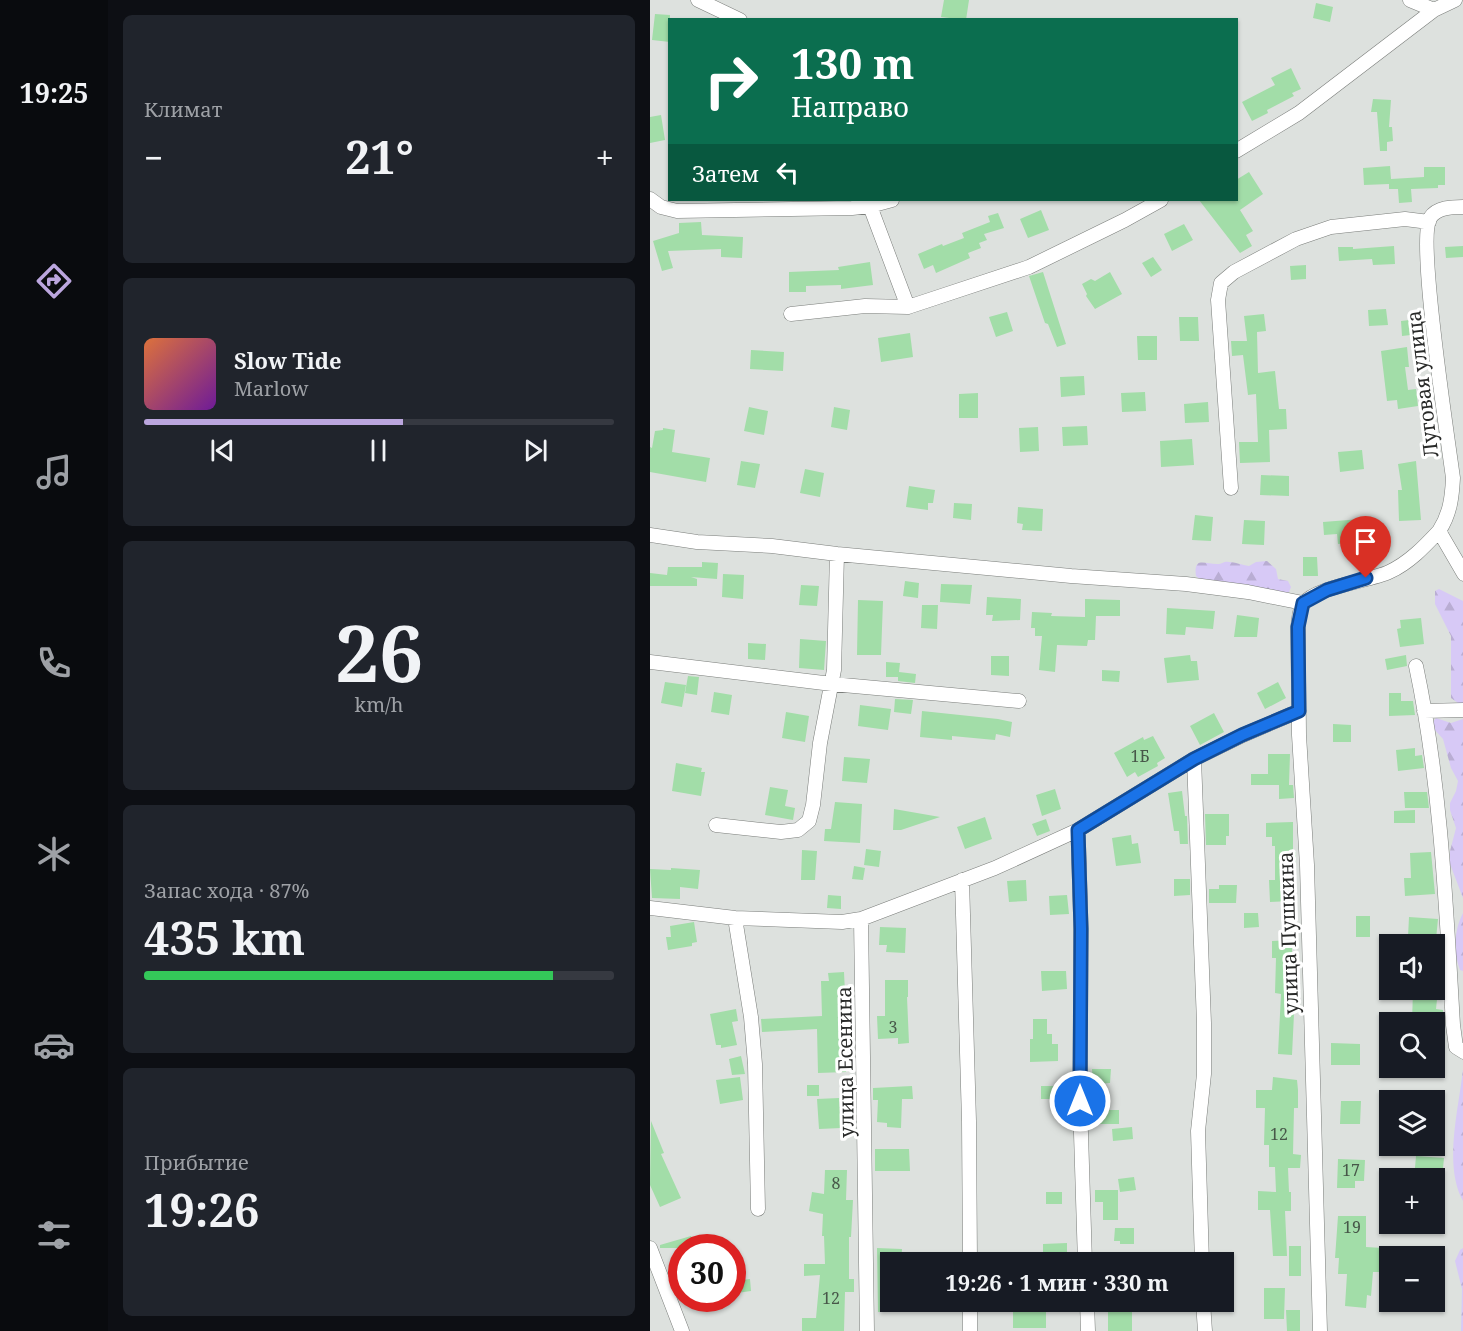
<!DOCTYPE html>
<html lang="ru">
<meta charset="utf-8">
<style>
body{margin:0;font-family:"Noto Serif",serif;background:#20242c;color:#f1f3f6;height:100vh;display:flex;flex-direction:column;font-size:22px;white-space:nowrap}
*{box-sizing:border-box;margin:0}
p{font-size:20px;color:#9ea1a6}
.icon{flex:none;width:33px;height:33px;fill:none;stroke:currentColor;stroke-width:2;stroke-linecap:round;stroke-linejoin:round}
.map{position:relative;flex:1;overflow:hidden}
.side{display:flex;flex-direction:column;gap:15px;padding:15px;background:#0d0f14;width:542px}
.side>*{flex:none}
.hud{position:absolute;left:18px;top:18px;width:570px;height:183px;border-radius:0px;box-shadow:0 2px 4px #0004;background:#0b6e4f;color:#fff;overflow:hidden}
.fabs{position:absolute;left:729px;top:934px;display:grid;gap:12px}
.fabs a{display:grid;place-items:center;width:66px;height:66px;border-radius:0px;background:#171b24;box-shadow:0 2px 4px #0004;font-size:30px}
.speed{position:absolute;left:18px;top:1234px;display:flex;gap:12px;font-size:30px;font-weight:700;text-align:center}
.speed>*{display:grid;place-content:center;width:78px;height:78px;border-radius:50%;background:#171b24;box-shadow:0 2px 4px #0004;line-height:1}
.speed .limit{border:9px solid #d22;background:#fff;color:#111}
.pin{position:absolute;display:grid;place-items:center;width:51px;height:51px;color:#fff;margin:-62px -26px;border-radius:50% 50% 50% 0;rotate:-45deg;box-shadow:0 0 6px #0007}
.pin .icon{rotate:45deg}
.me{position:absolute;width:66px;margin:-33px;rotate:0deg;stroke-linejoin:round;filter:drop-shadow(0 0 4px #0008)}
.turn{display:flex;align-items:center;gap:21px;height:126px;padding:0 24px;font-size:27px}
.turn .icon{width:78px;height:78px;stroke-width:2.5}
.turn b{display:block;font-size:42px;line-height:51px}
.then{display:flex;align-items:center;height:57px;padding:0 24px;background:#0003;gap:12px;font-size:22px}
.big{font-size:45px;font-weight:700;line-height:1.1}
.side .widget{flex:1;display:flex;flex-direction:column;justify-content:center;gap:9px;min-width:0;padding:0 21px;border-radius:9px;background:#20242c}
.side .dial{align-items:center;gap:0}
.dial b{font-size:78px;line-height:1}
.song{display:flex;align-items:center;gap:18px}
.cover{width:72px;height:72px;border-radius:9px;background:linear-gradient(135deg,hsl(20 70% 55%),hsl(280 70% 35%))}
.played{height:6px;border-radius:3px;background:linear-gradient(90deg,#bba6de 55%,#363941 55%)}
.keys{display:flex;justify-content:space-around;direction:ltr}
.heat{display:flex;justify-content:space-between;align-items:center;font-size:33px;direction:ltr}
.charge{height:9px;border-radius:4px;background:linear-gradient(90deg,#34c759 87%,#363941 0)}
.trip{position:absolute;left:230px;top:1252px;width:354px;height:60px;border-radius:0px;background:#171b24;box-shadow:0 2px 4px #0004;font-weight:700;line-height:60px;text-align:center}
main{display:flex;flex:1;min-height:0}
.tab-bar{display:flex;flex-direction:column;width:108px;justify-content:space-around;align-items:center;background:#090b0e;color:#9ea1a6}
.tab-bar .icon{width:42px;height:42px}
.tab-bar .on{color:#bba6de}
.tab-bar b{font-size:27px;color:#f1f3f6}
.map>svg:first-child{display:block}
.forest{fill:url(#forest-firs)}
.building{fill:#a2dda8}
.lines{fill:none;stroke-linecap:round;stroke-linejoin:round}
.minor-casing{stroke:#7a7d7a;stroke-width:15}
.minor{stroke:#fff;stroke-width:14}
.route-casing{stroke:#114b97;stroke-width:15}
.route{stroke:#1a73e8;stroke-width:10}
.labels{text-anchor:middle;dominant-baseline:central;stroke-width:6;stroke-linejoin:round;paint-order:stroke}
.number-label{font-size:16px;fill:#475749}
.street-label{font-size:20px;fill:#292a29;stroke:#fff}
</style>
<main>
<nav class="tab-bar">
<b>19:25</b>
<svg class="icon on" aria-label="directions" viewBox="0 0 24 24"><path d="M12 3l9 9-9 9-9-9zM9 14v-3h6M13 9l2 2-2 2"/></svg>
<svg class="icon" aria-label="music" viewBox="0 0 24 24"><path d="M9 18V5l10-2v13"/><circle cx="6" cy="18" r="3"/><circle cx="16" cy="16" r="3"/></svg>
<svg class="icon" aria-label="phone" viewBox="0 0 24 24"><path d="M5 4h4l2 5-3 2q2 4 5 5l2-3 5 2v4C11 20 4 13 5 4z"/></svg>
<svg class="icon" aria-label="climate" viewBox="0 0 24 24"><path d="M12 3v18M4 7l16 10M4 17L20 7"/></svg>
<svg class="icon" aria-label="car" viewBox="0 0 24 24"><path d="M5 17H2v-5l4-1 3-4h7l3 4 3 1v5h-3M9 17h6M6 11h13"/><circle cx="7" cy="17" r="2"/><circle cx="17" cy="17" r="2"/></svg>
<svg class="icon" aria-label="filters" viewBox="0 0 24 24"><path d="M4 7h16M4 17h16"/><circle cx="9" cy="7" r="2"/><circle cx="15" cy="17" r="2"/></svg>
</nav>
<section class="side">
<div class="widget"><p>Климат</p>
<div class="heat"><a>−</a><b class="big">21°</b><a>+</a></div>
</div>
<div class="widget">
<div class="song"><i class="cover"></i><div><b>Slow Tide</b><p>Marlow</p></div></div>
<div class="played"></div>
<div class="keys"><svg class="icon" aria-label="previous" viewBox="0 0 24 24"><path d="M18 5L8 12l10 7zM5 5v14"/></svg><svg class="icon" aria-label="pause" viewBox="0 0 24 24"><path d="M8 5v14M16 5v14"/></svg><svg class="icon" aria-label="next" viewBox="0 0 24 24"><path d="M6 5l10 7-10 7zM19 5v14"/></svg></div>
</div>
<div class="widget dial"><b>26</b><p>km/h</p></div>
<div class="widget"><p>Запас хода · 87%</p><b class="big">435 km</b><div class="charge"></div></div>
<div class="widget"><p>Прибытие</p><b class="big">19:26</b></div>
</section>
<div class="map">
<svg width="814" height="1331" viewBox="0 0 814 1331">
<defs>
<pattern id="forest-firs" width="22" height="20" patternUnits="userSpaceOnUse" patternTransform="scale(1.5)"><rect width="22" height="20" fill="#d7c9f6"/><path d="M5 1l3.5 6h-7zM16 11l3.5 6h-7z" fill="#b9add3"/></pattern>
</defs>
<rect width="100%" height="100%" fill="#dde1de"/>
<path class="forest" d="M617,561L626,569L628,579L638,581L641,587L639,592L634,593L552,581L546,576C543,555 556,565 569,564C574,563 574,561 579,562C585,562 592,565 599,566L606,562Z
M789,589L813,601V704L808,703L801,698V636L785,604V591Z
M786,718L801,723L813,719V898L800,864V851L806,828L800,810V803L806,791L808,781L801,768L793,739L784,729L783,722Z
M813,913V971L810,970C803,952 804,930 813,913Z
M813,1069V1201C793,1165 809,1108 813,1069Z
M813,1248L814,1331H811L812,1289L805,1261L810,1250Z"/>
<path class="building" d="M294,0H319L316,20L291,17Z
M666,3L683,7L680,22L663,18Z
M5,14L20,15V42L2,40Z
M641,68L651,89L642,93L644,96L617,110L618,113L602,121L592,102L625,85L621,78Z
M723,99L741,100L739,127H742L743,141L737,142V151H730L727,112H721Z
M11,115L15,140L0,143V117Z
M740,166L741,179L774,177V167H795V185H788V188L761,189L762,202L749,203L748,189H739V184L714,185L713,168Z
M599,172L613,194L590,210L603,231L596,235L602,246L590,253L549,200H586V180Z
M391,210L399,230L378,238L370,219Z
M348,213L354,228L334,234L337,240L329,243L331,248L318,253L320,258L286,273L283,265L274,269L268,254L292,244L293,246L314,238L312,233L340,222L338,216Z
M51,222L52,235L93,237L92,258L71,257V249L18,251L23,268L12,271L3,241L29,233V223Z
M534,224L543,240L522,251L514,234Z
M744,246L745,264L723,265L722,259L689,261L688,247H703V249Z
M813,246V257L796,258L795,247Z
M503,257L512,270L501,277L492,263Z
M220,262L223,285L191,289V285L156,286V292H139V272L189,270L188,267Z
M656,265V279L641,280L640,266Z
M393,272L416,344L407,347L398,324L395,323L379,276Z
M460,272L472,294L445,309L436,296L437,294L432,284L441,279L445,281Z
M736,309L738,325L719,326L718,310Z
M357,312L363,331L346,337L339,317Z
M614,314L616,331L607,332L608,373L625,371L629,409H636L637,429L619,430L620,462L590,463L589,442H608L606,394L598,395L593,355L582,356L581,341H597L594,316Z
M529,317H548L549,341H530Z
M768,319L770,334L752,336L751,321Z
M260,333L263,357L231,362L228,338Z
M487,336H507V360H488Z
M757,347L759,367H755L758,390L766,389L768,406L748,409L747,400L737,401L731,351Z
M101,350L134,352L133,371L100,369Z
M434,376L435,395L411,397L410,377Z
M495,392L496,411L472,412L471,393Z
M328,393V418H309V394Z
M558,402L559,422L535,423L534,404Z
M99,407L118,411L114,435L94,431Z
M184,407L200,410L197,430L181,427Z
M437,426L438,445L413,446L412,427Z
M388,427L389,451L370,452L369,428Z
M13,428L25,430L22,452L60,458L56,482L0,472V447L2,448L5,431L13,430Z
M542,439L544,465L511,467L510,441Z
M712,450L714,469L690,472L688,452Z
M91,461L110,464L105,488L87,485Z
M766,461L771,520L749,521L748,490H752L748,464Z
M155,469L174,473L170,497L150,493Z
M611,475L639,476V496L610,495Z
M259,486L285,490L283,503H278V510L256,507Z
M304,503L322,504L321,520L303,518Z
M368,507L393,509L392,531L372,530L373,524L367,523Z
M545,515L563,517L561,541L542,540Z
M711,519L714,542L688,544L687,534L674,535L673,522Z
M594,520L615,521L614,545L592,544Z
M653,557H667L668,576H653Z
M52,562L68,563L67,579L41,577L47,579V586H0V573L17,575L18,567H52Z
M73,574L94,575L93,599L72,597Z
M255,581L269,583L268,598L253,596Z
M291,584L322,585L320,604L290,602Z
M151,585L169,586L167,606L149,605Z
M337,597L371,599L370,620L342,621L343,615H336Z
M435,599L470,600V616H446L445,640H438L437,646L407,645L405,672L389,670L392,636H385V628H381L382,612L402,613L401,616L435,617Z
M208,600L233,601L231,655H207Z
M272,605H288L287,629L271,628Z
M517,608L565,611L563,629L536,627L535,635L516,634Z
M587,615L609,618L607,637H584Z
M771,618L774,644L750,647L747,629L751,628L750,620Z
M150,639L176,641L174,670L149,668Z
M98,643L116,644L115,660L98,659Z
M540,655L541,661H547L549,680L517,683L514,658Z
M756,655L757,666L737,670L735,659Z
M341,656H359V676L341,675Z
M236,662L250,663L249,672L266,674L265,683L248,681V677H236Z
M452,670L470,671L469,682L452,681Z
M38,676L49,677L47,695L35,693Z
M15,682L36,685L32,707L11,703Z
M628,682L636,698L615,709L607,693Z
M64,692L82,695L79,715L61,712Z
M739,693H751V701H763L765,715L739,716Z
M245,699L263,700L261,714L244,712Z
M210,705L241,709L238,730L208,726Z
M272,711L348,719L362,722L360,737L346,734L345,740L302,736V740L270,737Z
M136,712L159,716L155,742L132,738Z
M564,713L574,732L550,745L540,726Z
M683,724L701,725V742H683Z
M503,736L515,758L507,763L508,766L488,777L485,772L477,777L464,753L493,737L494,740Z
M765,748V756L772,755L774,768L748,771L746,750Z
M618,754H640L639,785H643L644,798L629,799V785H601V774H618Z
M194,757L220,759L217,783L192,781Z
M26,763L52,768L51,772H55L51,796L22,791Z
M120,787L138,790L135,806L145,808L143,820L115,815Z
M405,789L411,809L392,816L386,795Z
M532,791L535,816H537L538,844H530L529,831H524L518,793Z
M754,792H777L779,808H755Z
M185,802L212,804L210,843L174,841L175,829H181Z
M244,809L290,817L251,830H243Z
M765,810V823H744V811Z
M555,814H579V836H576V845H556Z
M335,817L342,839L315,849L307,827Z
M396,819L400,831L387,836L382,824Z
M643,822V852H646V866H639L641,901L620,902L619,880H625V846H622V837H616V823Z
M481,835L482,844L488,843L491,863L466,866L462,838Z
M216,849L231,851L229,867L214,865Z
M152,850L167,851L165,880H151Z
M781,852L785,894L755,896L754,878H761L760,853Z
M204,866L215,868L213,880L202,879Z
M21,868L50,870L48,889L30,887V899L2,898L0,869L21,870Z
M524,879H540V895L524,896Z
M376,880L377,901L359,902L357,881Z
M569,885H587L586,903H559V889H569Z
M178,895L191,896V909L177,908Z
M417,895L419,914L400,915L399,896Z
M594,913H608L609,927L594,928Z
M706,916H720V937H706Z
M759,917L788,919L786,939L758,937Z
M44,922L47,942L42,943V946L18,950L16,937H21L20,926Z
M230,927L256,928L255,953L236,952L237,945H229Z
M642,940V1014H644L642,1055L628,1054L631,994L625,993L626,958H622V941Z
M391,971H416L417,989L392,991Z
M194,972L196,1014H200L201,1029H195L196,1072L168,1073L167,1029L112,1032L111,1019L172,1016L171,981H179L178,973Z
M235,980H258V997H257L259,1043L248,1044V1038L228,1039L227,1016H235Z
M763,990H788L786,1009L793,1010L794,1027L784,1026V1023H762Z
M86,1009L88,1021L82,1022L87,1045L71,1048V1045H66L60,1014Z
M383,1019H397V1034H402V1044H408V1061L380,1062V1039H383Z
M681,1043L710,1044V1065H681Z
M91,1056L95,1074L82,1075L79,1059Z
M442,1069H461L460,1083L443,1084Z
M90,1077L93,1100L70,1104L66,1080Z
M623,1077L647,1080L648,1090V1108H644L643,1154L651,1155L650,1168H638L639,1192H641V1211H635L637,1256H623L620,1210H608V1191L626,1192L625,1167H619V1145H614L615,1108H606V1090H622Z
M157,1085H169V1096H157Z
M262,1086L263,1099H252L251,1128L237,1127V1123L227,1122L228,1100H223V1088Z
M391,1086H412V1099H391Z
M189,1098L191,1128L169,1129L167,1099Z
M691,1101H711L710,1124H690Z
M444,1110H469V1124H443Z
M1,1121L14,1153L11,1154L31,1198L10,1207L0,1185Z
M482,1127L483,1139L463,1141L462,1129Z
M225,1149H259L260,1171H225Z
M766,1156L794,1158L792,1179H764Z
M688,1159L715,1160L714,1181H705V1188H687Z
M175,1170H197L196,1200H203L201,1237H199V1279H204V1292H195L194,1331H152V1318H166L170,1275L154,1276V1264H175L174,1236H172L173,1214L159,1211L162,1192L174,1194Z
M484,1177L486,1190L470,1192L468,1179Z
M445,1190H468V1220H453V1202H445Z
M396,1192H412V1204H396Z
M688,1216H716V1247L733,1248L731,1272H723L721,1296L717,1295L716,1308L695,1306L697,1274H688L689,1258H685Z
M465,1228H484V1244H470V1241H464Z
M41,1236L45,1248H10V1245Z
M417,1243V1262H393V1244Z
M639,1246H651V1276H639Z
M227,1248L252,1249L251,1263H240V1312H228Z
M100,1279L101,1291L87,1293L85,1281Z
M614,1288H635L634,1319H614Z
M363,1302H396V1328H363Z
M469,1302H482V1331H458V1307H469Z
M636,1310H650V1331H637Z"/>
<g class="lines">
<defs>
<path id="minor" d="M48,0L90,20
M760,0L784,10
M586,151L649,113L784,10L805,0
M0,199L11,207L27,211L202,208L220,206L242,200
M220,206L258,307
M814,207C802,207 787,207 780,218C767,240 798,440 803,478C802,498 800,514 789,531L814,574
M141,314L215,306L258,307L379,267L475,220L511,200
M581,488L568,300L571,283L584,272L646,239L681,227L755,219L779,222
M0,535L47,542L122,546L187,554L421,576L536,584L598,592L653,603
M0,662L182,684L369,701
M766,666C791,784 796,905 803,1025L806,1047L814,1052
M774,711L814,710
M544,759L554,1023V1074L548,1131L552,1263
M66,825L131,832L148,830L159,821L163,805L170,743L184,670L187,554
M428,830L431,929L430,1101L435,1263
M312,880L319,1121L320,1263
M0,908L85,918L192,922L211,919L217,1331
M85,918L101,1017L105,1064L108,1209
M211,919L345,868L428,830L544,759L593,735L649,711
M0,1248L32,1331
M320,1302V1331
M437,1302L438,1331
M553,1302L555,1331
M670,1331L657,865L649,735L648,627C649,620 649,610 653,604C665,587 720,581 739,572C759,563 775,546 789,531"/>
</defs>
<use href="#minor" class="minor-casing"/>
<use href="#minor" class="minor"/>
</g>
<g class="lines">
<defs>
<path id="route" d="M430,1101L431,929L428,830L544,759L592,735L649,711L648,627L653,603L677,590L716,578"/>
</defs>
<use href="#route" class="route-casing"/>
<use href="#route" class="route"/>
</g>
<g class="labels">
<g class="number-label">
<text x="490" y="756">1Б</text>
<text x="243" y="1027">3</text>
<text x="629" y="1134">12</text>
<text x="701" y="1170">17</text>
<text x="186" y="1183">8</text>
<text x="702" y="1227">19</text>
<text x="181" y="1298">12</text>
</g>
<g class="street-label">
<text transform="translate(772 384) rotate(-97)">Луговая улица</text>
<text transform="translate(638 933) rotate(-92)">улица Пушкина</text>
<text transform="translate(195 1062) rotate(-91)">улица Есенина</text>
</g>
</g>
</svg>
<div class="fabs">
<a><svg class="icon" aria-label="sound" viewBox="0 0 24 24"><path d="M4 9h4l5-4v14l-5-4H4zM17 9q2 3 0 6"/></svg></a>
<a><svg class="icon" aria-label="search" viewBox="0 0 24 24"><circle cx="10" cy="10" r="6"/><path d="M15 15l6 6"/></svg></a>
<a><svg class="icon" aria-label="layers" viewBox="0 0 24 24"><path d="M12 4l9 5-9 5-9-5zM3 14l9 5 9-5"/></svg></a>
<a>+</a>
<a>−</a>
</div>
<div class="speed"><div class="limit">30</div></div>
<div class="pin" style="left:716px;top:578px;background:#d93025"><svg class="icon" aria-label="arrive" viewBox="0 0 24 24"><path d="M6 21V4h12l-3 4 3 4H6"/></svg></div>
<svg class="me" style="left:430px;top:1101px" viewBox="-20 -20 40 40"><circle r="17" fill="#1a73e8" stroke="#fff" stroke-width="3"/><path d="M0-11L8 9 0 5-8 9z" fill="#fff"/></svg>
<div class="trip">19:26 · 1 мин · 330 m</div>
<div class="hud">
<div class="turn"><svg class="icon" aria-label="right" viewBox="0 0 24 24"><path d="M7 20v-9h11M14 6l5 5-5 5"/></svg><div><b>130 m</b>Направо</div></div>
<div class="then">Затем<svg class="icon" aria-label="left" viewBox="0 0 24 24"><path d="M17 20v-9H6M10 6l-5 5 5 5"/></svg></div>
</div>
</div>
</main>
